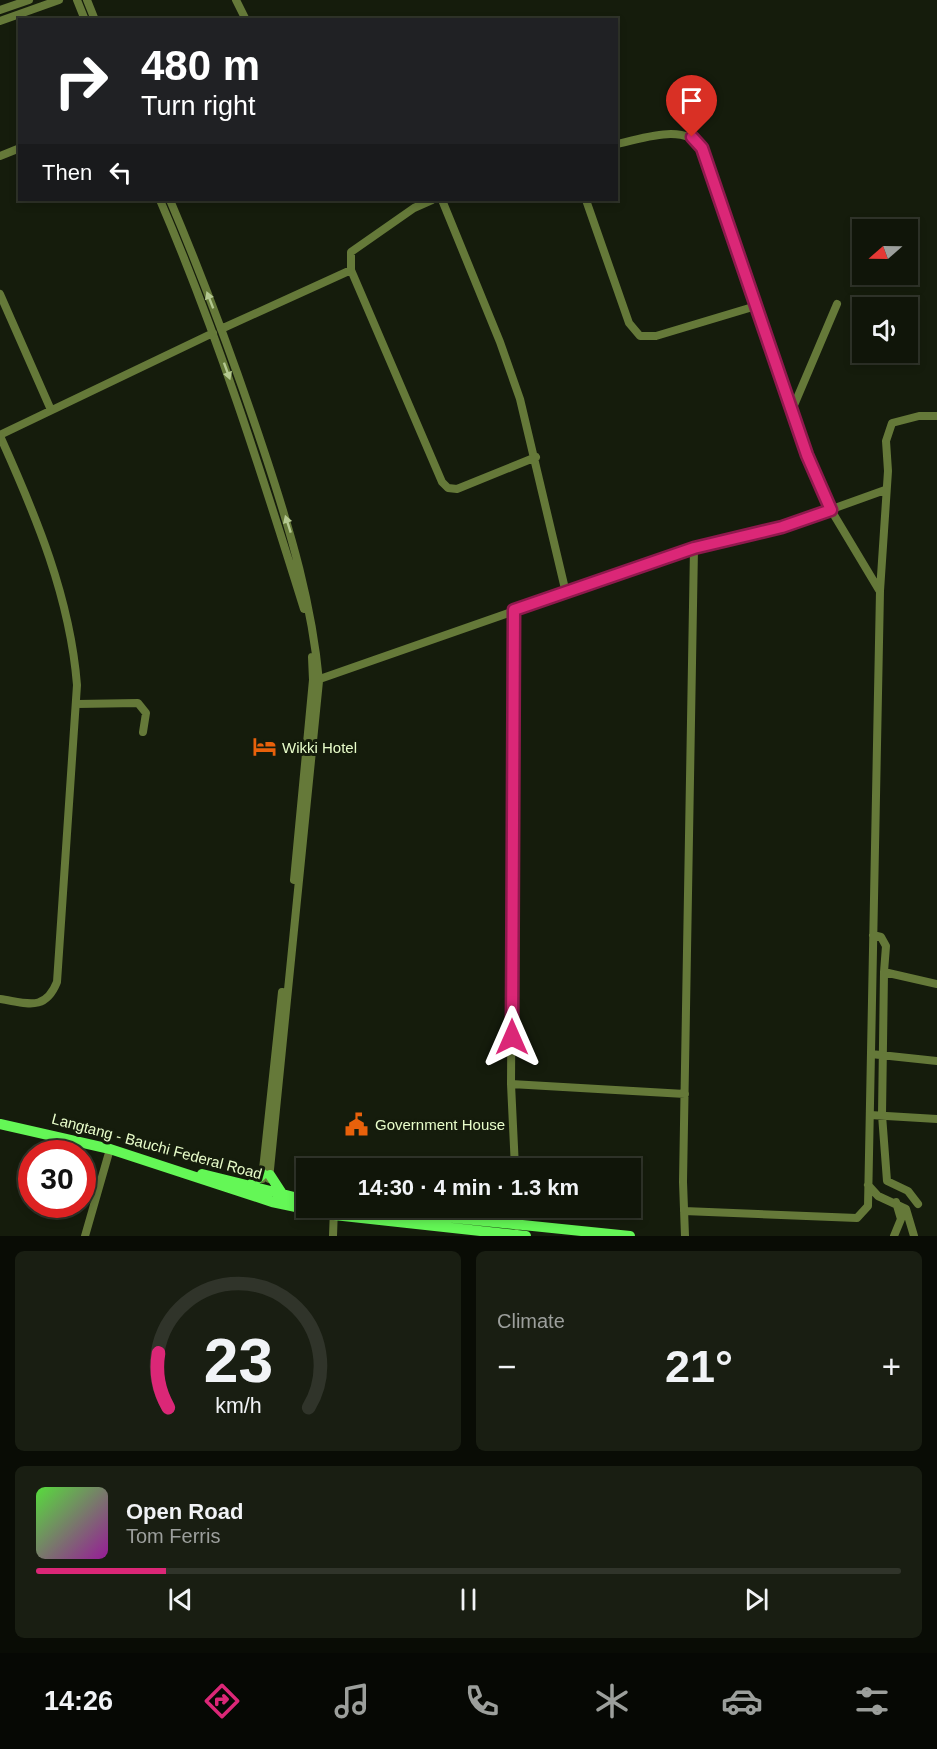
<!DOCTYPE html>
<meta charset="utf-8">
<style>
body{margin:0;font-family:Helvetica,sans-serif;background:#191e12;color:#f1f3f6;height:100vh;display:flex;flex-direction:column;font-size:22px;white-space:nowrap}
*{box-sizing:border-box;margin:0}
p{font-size:20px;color:#9c9f9c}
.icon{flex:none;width:33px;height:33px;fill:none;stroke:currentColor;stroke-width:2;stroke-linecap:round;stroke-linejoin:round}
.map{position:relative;height:1236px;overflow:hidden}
.side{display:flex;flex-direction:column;gap:15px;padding:15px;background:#090c05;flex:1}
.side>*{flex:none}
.top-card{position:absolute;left:18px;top:18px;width:600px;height:183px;border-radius:0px;box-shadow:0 3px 9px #0003,0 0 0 2px #30342a;background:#202124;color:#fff;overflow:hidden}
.needle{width:39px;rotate:250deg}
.fabs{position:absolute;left:852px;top:219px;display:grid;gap:12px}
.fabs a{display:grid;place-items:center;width:66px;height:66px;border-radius:0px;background:#101509;box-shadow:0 3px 9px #0003,0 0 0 2px #30342a;font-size:30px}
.speed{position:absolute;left:18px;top:1140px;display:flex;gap:12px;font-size:30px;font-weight:700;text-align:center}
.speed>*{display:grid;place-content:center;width:78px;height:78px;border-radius:50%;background:#101509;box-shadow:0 3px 9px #0003,0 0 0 2px #30342a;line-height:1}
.speed .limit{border:9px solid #d22;background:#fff;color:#111}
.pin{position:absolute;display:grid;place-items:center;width:51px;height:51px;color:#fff;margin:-62px -26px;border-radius:50% 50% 50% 0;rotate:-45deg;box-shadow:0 0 6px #0007}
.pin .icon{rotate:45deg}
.me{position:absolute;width:66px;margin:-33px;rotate:0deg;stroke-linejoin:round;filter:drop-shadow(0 0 4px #0008)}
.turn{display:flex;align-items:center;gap:21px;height:126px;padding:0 24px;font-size:27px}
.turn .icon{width:78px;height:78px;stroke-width:2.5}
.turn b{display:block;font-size:42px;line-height:51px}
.then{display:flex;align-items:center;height:57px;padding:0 24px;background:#0003;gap:12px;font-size:22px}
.big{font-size:45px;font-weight:700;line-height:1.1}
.side .tile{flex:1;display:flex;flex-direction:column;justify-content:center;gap:9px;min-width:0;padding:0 21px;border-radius:9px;background:#191e12}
.side .dial{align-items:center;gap:0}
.dial svg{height:156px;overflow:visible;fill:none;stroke:#30342a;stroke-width:7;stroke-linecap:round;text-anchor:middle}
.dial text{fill:#f1f3f6;stroke:none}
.song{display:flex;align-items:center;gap:18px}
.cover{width:72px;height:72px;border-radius:9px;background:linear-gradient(135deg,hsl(110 70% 55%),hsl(300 70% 35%))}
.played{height:6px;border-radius:3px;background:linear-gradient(90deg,#db2777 15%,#30342a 15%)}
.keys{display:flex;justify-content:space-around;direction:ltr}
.heat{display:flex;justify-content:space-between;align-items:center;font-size:33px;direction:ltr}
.side .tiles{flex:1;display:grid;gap:15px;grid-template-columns:1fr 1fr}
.tile:last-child{grid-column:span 2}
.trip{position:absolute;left:296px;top:1158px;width:345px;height:60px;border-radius:0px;background:#101509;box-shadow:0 3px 9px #0003,0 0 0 2px #30342a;font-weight:700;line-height:60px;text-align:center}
.tab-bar{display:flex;height:96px;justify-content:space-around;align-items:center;background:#060804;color:#9c9f9c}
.tab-bar .icon{width:42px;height:42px}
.tab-bar .on{color:#db2777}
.tab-bar b{font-size:27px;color:#f1f3f6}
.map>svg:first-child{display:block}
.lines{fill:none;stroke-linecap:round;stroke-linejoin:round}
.minor{stroke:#657939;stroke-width:8}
.major{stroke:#64f756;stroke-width:10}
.oneway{fill:#b4c890}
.route-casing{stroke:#8e194d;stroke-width:15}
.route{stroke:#db2777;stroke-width:10}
.labels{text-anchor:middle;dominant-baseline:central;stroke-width:6;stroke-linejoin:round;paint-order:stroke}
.poi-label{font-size:15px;fill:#e8fdca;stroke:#151c0c;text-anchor:start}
.street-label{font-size:15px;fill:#e8fdca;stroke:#151c0c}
</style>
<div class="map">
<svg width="937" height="1236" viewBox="0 0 937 1236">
<rect width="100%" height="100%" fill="#151c0c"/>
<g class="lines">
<path class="minor" d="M77,0L85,20
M87,0L95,20
M236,0L246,20
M0,10L29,0
M0,21L59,0
M616,144C642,139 685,122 702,148L807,455L831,510L879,590
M0,156L20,148
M160,200C217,333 261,471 304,609
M170,200C206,285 238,372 267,460C291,533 312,604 319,681L269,1179
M432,200L414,208L351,252V270L442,482L448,488L457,489L536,457
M442,200L500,342L520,399L566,593
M586,200L629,323L640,336H656L756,306
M0,294L51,410
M221,329L351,270
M792,410L837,304
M0,435L213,333
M0,436C36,516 70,597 77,685L57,982C45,1012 27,1003 0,999
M514,611L511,1084L515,1168
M314,681L694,548L782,527L885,490
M77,704L138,703L146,713L143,732
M294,880L313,680L312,657
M873,935L881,937L886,946L884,972L937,984
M884,972L882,1115L887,1181L908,1191L918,1204
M871,1054L937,1061
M511,1084L685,1094
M870,1115L937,1119
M262,1179L282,992
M868,1185L878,1196L906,1209L914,1236
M516,1208L517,1226
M684,1211L857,1218L868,1206L880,591L888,471L886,441L892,423L919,416H937
M85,1236L110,1149
M333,1236L334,1208
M685,1236L683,1182L694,548
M894,1236L901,1219L896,1202"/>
<path class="major" d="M0,1124L110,1149L272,1202L334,1215L526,1236
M202,1174L306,1200
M270,1175L283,1195
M248,1187L263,1174
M356,1208L630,1236"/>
</g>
<defs><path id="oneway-solid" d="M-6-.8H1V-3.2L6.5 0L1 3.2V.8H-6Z" transform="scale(1.5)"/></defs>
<g class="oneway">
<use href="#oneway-solid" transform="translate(210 300) rotate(-111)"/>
<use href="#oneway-solid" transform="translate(227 371) rotate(70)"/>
<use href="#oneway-solid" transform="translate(288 524) rotate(-108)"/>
</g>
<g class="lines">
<defs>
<path id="route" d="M512,1037L514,610L694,548L782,527L831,510L807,455L702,148L692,137"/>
</defs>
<use href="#route" class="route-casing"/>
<use href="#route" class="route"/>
</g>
<defs>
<symbol id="hotel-bare" viewBox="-9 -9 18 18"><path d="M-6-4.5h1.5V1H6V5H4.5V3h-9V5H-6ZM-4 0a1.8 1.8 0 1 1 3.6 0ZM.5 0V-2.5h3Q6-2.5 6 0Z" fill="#e8610b" stroke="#151c0c" stroke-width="2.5" paint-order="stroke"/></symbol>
<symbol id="civic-bare" viewBox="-9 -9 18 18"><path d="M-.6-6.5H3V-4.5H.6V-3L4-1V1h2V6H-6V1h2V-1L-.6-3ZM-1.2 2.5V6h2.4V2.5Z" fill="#e8610b" stroke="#151c0c" stroke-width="2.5" paint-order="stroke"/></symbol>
</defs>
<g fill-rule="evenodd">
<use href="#hotel-bare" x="248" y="730" width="33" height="33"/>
<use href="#civic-bare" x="340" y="1108" width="33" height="33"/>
</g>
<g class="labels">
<g class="poi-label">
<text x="282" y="747">Wikki Hotel</text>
<text x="375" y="1124">Government House</text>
</g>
<g class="street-label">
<text transform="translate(157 1146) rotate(15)">Langtang - Bauchi Federal Road</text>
</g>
</g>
</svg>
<div class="fabs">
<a><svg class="needle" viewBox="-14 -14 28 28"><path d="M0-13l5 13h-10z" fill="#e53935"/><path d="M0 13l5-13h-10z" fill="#9c9f9c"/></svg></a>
<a><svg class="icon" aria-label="sound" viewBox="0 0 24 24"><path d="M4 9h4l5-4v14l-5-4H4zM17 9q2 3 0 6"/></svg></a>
</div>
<div class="speed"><div class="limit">30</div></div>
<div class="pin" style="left:692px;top:137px;background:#d93025"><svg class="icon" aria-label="arrive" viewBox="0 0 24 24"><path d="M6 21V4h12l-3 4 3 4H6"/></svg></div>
<svg class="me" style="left:512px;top:1037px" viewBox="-20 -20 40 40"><path d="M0-17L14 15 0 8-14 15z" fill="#db2777" stroke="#fff" stroke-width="4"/></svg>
<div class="trip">14:30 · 4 min · 1.3 km</div>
<div class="top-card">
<div class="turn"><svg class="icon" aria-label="right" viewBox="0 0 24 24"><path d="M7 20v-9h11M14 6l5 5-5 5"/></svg><div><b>480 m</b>Turn right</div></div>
<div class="then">Then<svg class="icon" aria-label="left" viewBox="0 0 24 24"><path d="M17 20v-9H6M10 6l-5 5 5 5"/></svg></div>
</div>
</div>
<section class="side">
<div class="tiles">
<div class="tile dial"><svg viewBox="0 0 100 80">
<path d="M14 69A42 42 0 1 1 86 69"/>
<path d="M14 69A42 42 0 0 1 9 41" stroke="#db2777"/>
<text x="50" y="56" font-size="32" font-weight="700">23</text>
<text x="50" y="72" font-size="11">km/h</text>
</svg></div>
<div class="tile"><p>Climate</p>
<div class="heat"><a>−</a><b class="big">21°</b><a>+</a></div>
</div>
<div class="tile">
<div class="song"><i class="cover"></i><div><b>Open Road</b><p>Tom Ferris</p></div></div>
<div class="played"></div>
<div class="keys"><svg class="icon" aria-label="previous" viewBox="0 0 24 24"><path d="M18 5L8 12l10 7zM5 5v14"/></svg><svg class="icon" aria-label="pause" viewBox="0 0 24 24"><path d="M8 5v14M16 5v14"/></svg><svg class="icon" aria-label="next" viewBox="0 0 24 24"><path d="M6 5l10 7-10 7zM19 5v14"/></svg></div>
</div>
</div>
</section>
<nav class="tab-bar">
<b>14:26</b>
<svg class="icon on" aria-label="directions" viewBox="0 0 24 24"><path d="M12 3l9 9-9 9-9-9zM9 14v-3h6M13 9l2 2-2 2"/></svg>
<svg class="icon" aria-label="music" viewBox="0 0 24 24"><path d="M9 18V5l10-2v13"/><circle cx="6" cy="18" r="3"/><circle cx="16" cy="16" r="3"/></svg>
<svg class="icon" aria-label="phone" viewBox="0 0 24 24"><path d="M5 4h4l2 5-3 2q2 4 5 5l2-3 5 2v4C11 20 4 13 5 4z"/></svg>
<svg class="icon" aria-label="climate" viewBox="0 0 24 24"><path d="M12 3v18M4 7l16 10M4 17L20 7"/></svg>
<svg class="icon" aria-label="car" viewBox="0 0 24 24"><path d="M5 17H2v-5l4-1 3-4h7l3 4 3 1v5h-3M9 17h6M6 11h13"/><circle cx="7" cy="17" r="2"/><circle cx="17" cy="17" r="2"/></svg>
<svg class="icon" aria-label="filters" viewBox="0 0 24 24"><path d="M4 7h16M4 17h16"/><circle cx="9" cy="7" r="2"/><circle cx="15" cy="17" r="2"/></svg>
</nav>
